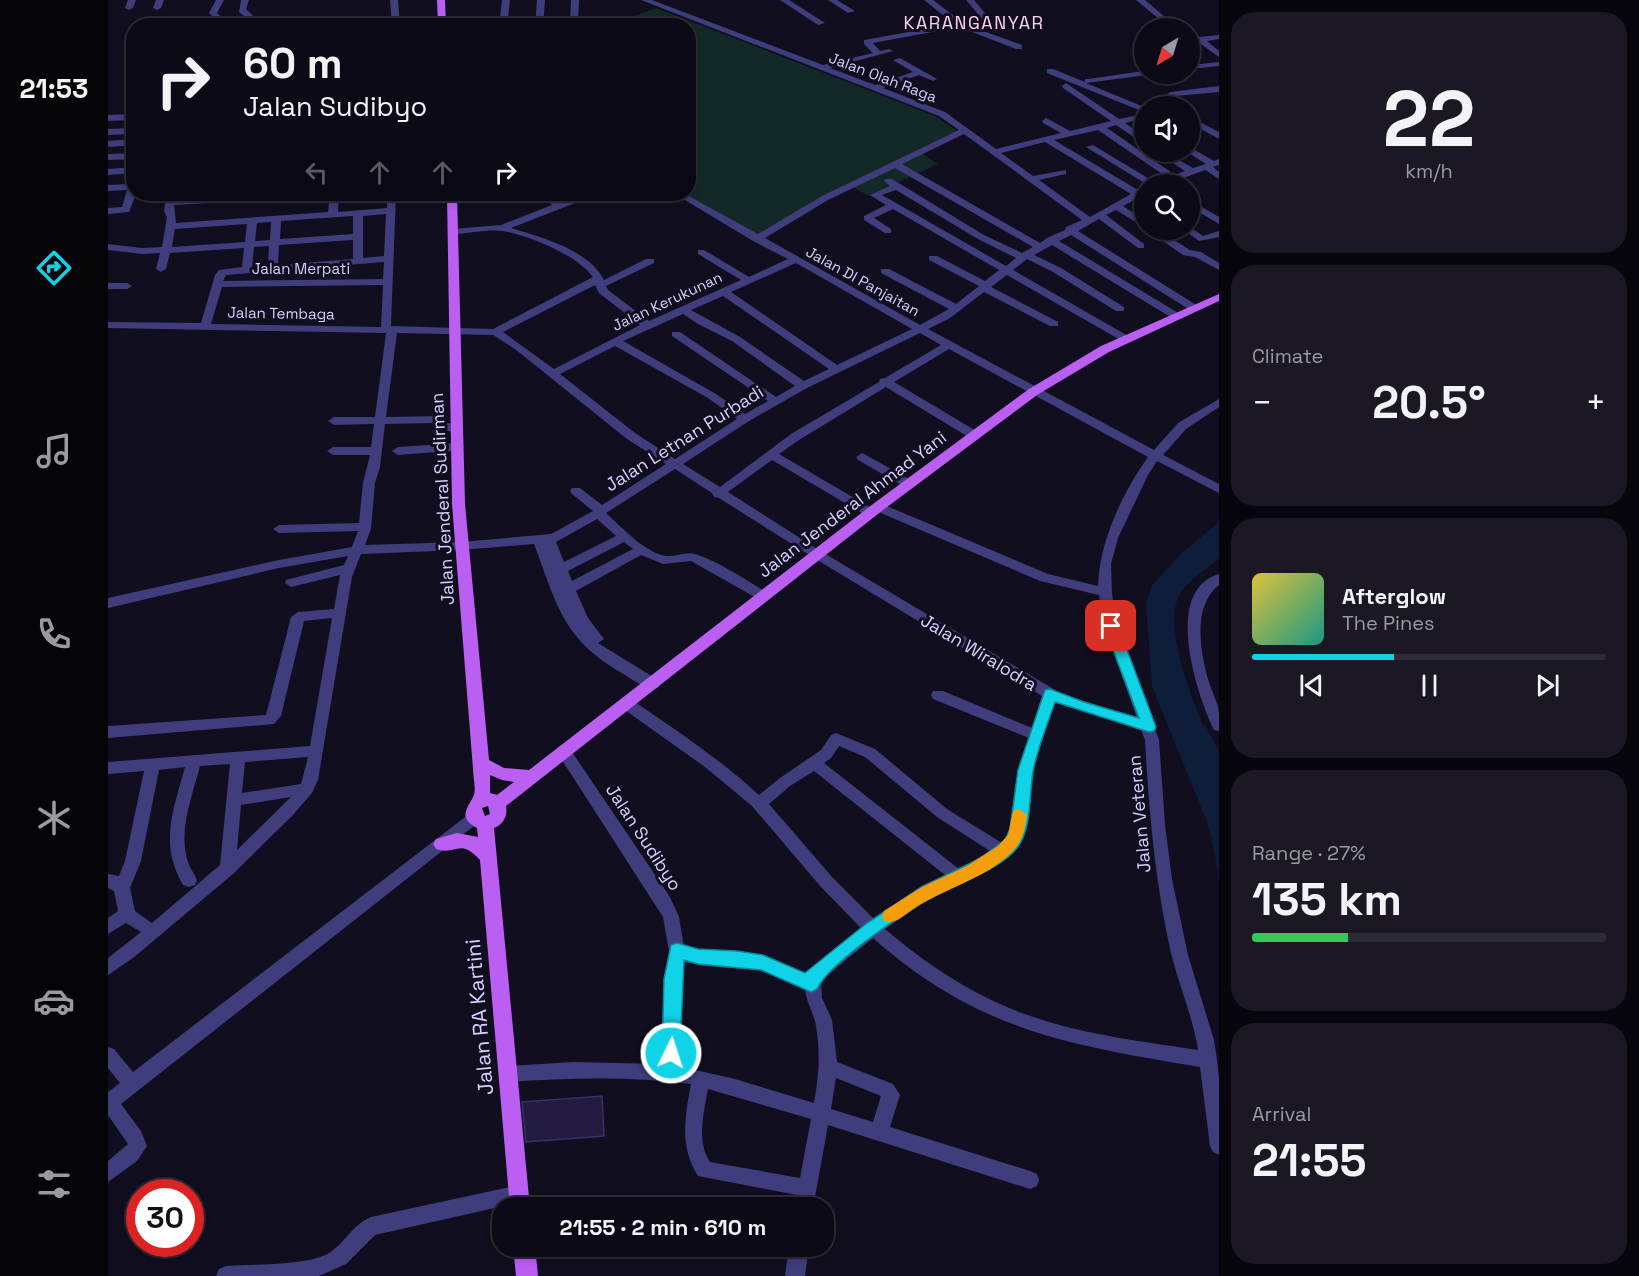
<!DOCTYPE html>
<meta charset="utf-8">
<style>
body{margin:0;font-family:"Space Grotesk",sans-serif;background:#1b1824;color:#f1f3f6;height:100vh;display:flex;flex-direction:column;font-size:22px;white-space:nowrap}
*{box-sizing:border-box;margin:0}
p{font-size:20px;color:#9a9aa1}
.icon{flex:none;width:33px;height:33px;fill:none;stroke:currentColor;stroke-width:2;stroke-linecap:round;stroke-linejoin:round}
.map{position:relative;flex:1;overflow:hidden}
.drawer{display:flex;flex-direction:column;gap:12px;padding:12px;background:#07060d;width:420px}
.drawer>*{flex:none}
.banner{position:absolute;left:18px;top:18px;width:570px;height:183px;border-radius:24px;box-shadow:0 3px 9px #0003,0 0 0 2px #2d2b36;background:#0d0a17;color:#f1f3f6;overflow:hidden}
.needle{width:39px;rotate:218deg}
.controls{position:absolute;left:1026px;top:18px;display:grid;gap:12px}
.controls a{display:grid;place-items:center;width:66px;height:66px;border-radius:50%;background:#0d0a17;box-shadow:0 3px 9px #0003,0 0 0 2px #2d2b36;font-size:30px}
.speed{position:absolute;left:18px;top:1179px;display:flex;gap:12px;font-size:30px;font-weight:700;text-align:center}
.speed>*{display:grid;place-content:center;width:78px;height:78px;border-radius:50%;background:#0d0a17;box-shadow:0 3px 9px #0003,0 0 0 2px #2d2b36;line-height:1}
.speed .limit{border:9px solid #d22;background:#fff;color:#111}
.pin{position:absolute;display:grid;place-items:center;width:51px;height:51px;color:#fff;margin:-26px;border-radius:12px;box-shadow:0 3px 9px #0006}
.me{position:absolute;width:66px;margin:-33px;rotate:4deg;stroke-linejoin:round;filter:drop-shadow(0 0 4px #0008)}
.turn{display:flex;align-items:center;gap:21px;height:126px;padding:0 18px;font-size:27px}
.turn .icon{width:78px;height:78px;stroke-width:2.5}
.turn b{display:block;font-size:42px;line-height:51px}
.lanes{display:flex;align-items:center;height:57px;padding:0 18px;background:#0003;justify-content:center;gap:30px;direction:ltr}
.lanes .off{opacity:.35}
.big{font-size:45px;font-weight:600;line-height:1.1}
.drawer .card{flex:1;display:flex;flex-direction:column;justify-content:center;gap:9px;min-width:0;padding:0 21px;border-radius:24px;background:#1b1824}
.drawer .dial{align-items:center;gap:0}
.dial b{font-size:78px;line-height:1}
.song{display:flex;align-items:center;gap:18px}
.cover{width:72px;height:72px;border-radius:9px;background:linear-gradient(135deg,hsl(50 70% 55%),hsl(170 70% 35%))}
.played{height:6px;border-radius:3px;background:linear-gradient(90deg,#11d3e7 40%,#2d2b36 40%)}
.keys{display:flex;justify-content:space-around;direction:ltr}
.heat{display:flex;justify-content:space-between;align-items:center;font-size:33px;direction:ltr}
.charge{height:9px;border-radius:4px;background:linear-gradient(90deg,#34c759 27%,#2d2b36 0)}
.trip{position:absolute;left:384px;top:1197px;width:342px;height:60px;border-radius:24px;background:#0d0a17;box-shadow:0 3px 9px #0003,0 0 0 2px #2d2b36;font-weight:600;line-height:60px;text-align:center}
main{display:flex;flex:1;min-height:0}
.tabs{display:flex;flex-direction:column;width:108px;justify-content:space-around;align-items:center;background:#050409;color:#9a9aa1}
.tabs .icon{width:42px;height:42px}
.tabs .selected{color:#11d3e7}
.tabs b{font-size:27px;color:#f1f3f6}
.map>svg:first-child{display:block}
.green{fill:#122928}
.water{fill:#0d1d3a}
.building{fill:#231c3f;stroke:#3a2f69;stroke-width:1.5}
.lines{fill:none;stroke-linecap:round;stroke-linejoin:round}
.minor{fill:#3f3d7b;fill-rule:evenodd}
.major{fill:#bb5ff3;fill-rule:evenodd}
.route{fill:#11d3e7;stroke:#0b8996;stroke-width:1.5}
.slow{fill:#f59e0b}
.labels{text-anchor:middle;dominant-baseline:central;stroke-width:6;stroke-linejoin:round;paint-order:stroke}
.far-street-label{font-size:15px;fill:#d5d0fc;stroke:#110e1f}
.far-quarter-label{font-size:18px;letter-spacing:1.5px;fill:#fcd2ed;stroke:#110e1f}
.street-label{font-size:18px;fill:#d5d0fc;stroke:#110e1f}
.near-street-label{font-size:21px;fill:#d5d0fc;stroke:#110e1f}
</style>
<main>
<nav class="tabs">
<b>21:53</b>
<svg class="icon selected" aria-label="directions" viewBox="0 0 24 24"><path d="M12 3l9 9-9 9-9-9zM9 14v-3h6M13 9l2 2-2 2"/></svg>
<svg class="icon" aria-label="music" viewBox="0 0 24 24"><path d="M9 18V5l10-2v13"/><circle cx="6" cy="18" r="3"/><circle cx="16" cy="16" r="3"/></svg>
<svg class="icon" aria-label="phone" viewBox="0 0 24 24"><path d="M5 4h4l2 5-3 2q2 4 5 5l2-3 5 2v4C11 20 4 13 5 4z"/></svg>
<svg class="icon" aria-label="climate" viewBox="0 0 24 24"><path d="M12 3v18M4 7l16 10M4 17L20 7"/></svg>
<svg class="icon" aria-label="car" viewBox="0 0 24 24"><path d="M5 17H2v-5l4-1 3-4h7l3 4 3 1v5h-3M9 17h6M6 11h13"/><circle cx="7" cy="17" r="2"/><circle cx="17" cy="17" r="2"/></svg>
<svg class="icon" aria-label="filters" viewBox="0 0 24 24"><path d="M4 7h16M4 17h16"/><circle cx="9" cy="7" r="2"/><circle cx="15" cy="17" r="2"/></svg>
</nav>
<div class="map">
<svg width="1111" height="1276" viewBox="0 0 1111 1276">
<rect width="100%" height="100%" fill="#110e1f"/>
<path class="green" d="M548,8L827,116L852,133L811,152L830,164L761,196L743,186C711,202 684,222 654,239L572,194H580L581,168L585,165L580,162V26H499Z"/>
<path class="water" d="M1111,522V558C1099,569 1078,582 1071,596C1055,627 1083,695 1095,725H1097L1111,751V875L1101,827L1044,686L1038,604L1044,585L1074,553Z"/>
<path class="building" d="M494,1096L496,1136L418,1142L414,1102Z"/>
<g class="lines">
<path class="minor" d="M20,0H28L25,8L21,10L17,8Z
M48,0H56L53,8L49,10L45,8Z
M108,0H116L109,13L124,26H115L101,13Z
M133,0H141L138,9L156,26H147L131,12Z
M282,0H290L292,26H284Z
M394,0H402L399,26H391Z
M429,0H437L435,26H427Z
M463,0H471L470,26H462Z
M533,0H544L715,65L765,53L756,44V40L846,24L816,0H825L854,22L874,19L858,0H866L883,20L861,26L914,45V49H908L851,27L765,43L772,51L781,49L785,51L722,68L767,85L805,72L785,60L792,58L829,79L825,81L811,75L775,88L837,112L888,149L953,133L935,123L934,121L938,118L962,131L1003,121L955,88L954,86L958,83L1011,119L1036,114V118L1017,123L1036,137V144L1008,125L999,128L1067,175L1077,171L1048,152H1057L1085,168L1098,164L1079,152H1082V147L1106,161L1111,159V165L1105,167L1111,172V179L1097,170L1059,184H1038L978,147L985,145L1048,183L1060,178L990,130L946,140L1030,190L1036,188V201L1030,198L1015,206L1036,220V227L1008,210L998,215L1036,244V248H1030L991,219L970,231L1090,306V310H1082L963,235L951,241L1072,314V318H1064L944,245L926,255L953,268L1016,307V311H1008L945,272L919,259L905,270L1022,337V341H1014L899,275L883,287L950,322V326H942L876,292L842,318L820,329L1046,450L1070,423L1111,399V407L1078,429L1055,455L1111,484V493L1049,461L1040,475L1010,538L1003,564L1004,594L1010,626L1051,740L1057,825L1064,879L1080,955L1106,1040L1109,1060L1111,1079V1155L1105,1152L1102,1146L1092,1067C959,1045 869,1030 765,938L713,980L714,998L724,1020L729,1062L785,1084L792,1095L782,1127L922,1171L929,1174L931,1180L929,1186L922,1189L720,1125L705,1208H687L689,1195L590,1176C571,1146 577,1117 583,1084C522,1076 461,1078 400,1082L394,1080L391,1074L394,1068L400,1066L465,1062L553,1064L561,951L555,917L452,757L450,753L452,749H462L562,897L571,917L576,947L598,951L656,956L698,973L753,928L713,887L644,806L597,767L514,708L512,704L514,700H524C568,730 612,759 651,795L672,778L713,750L723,735L728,733L767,749L839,809L894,843C908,832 907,787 911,770C913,759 917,749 921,738L825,699L823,695L825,691H835L924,728L934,696L706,558L611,498L606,497L604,493L567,469L498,513C512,526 539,554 558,556C569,557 578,550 590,555C614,563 637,580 660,593L662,596L660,599H650L583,561L555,564L533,555L468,591L480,618L496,639L490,643L550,680L552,684L550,688L545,689C533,686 522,678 512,672C454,638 448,602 426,544L353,550L253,554L244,577L210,780L204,793L185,815L125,874L25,958L0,975V958L33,932L18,923L0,934V918L10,911L6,891L0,888V874L11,876L17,861L36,771L0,774V762L202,746L224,618L196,621L173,716L166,724L0,738V726L158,715L183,617L190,612L226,609L232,575L183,587L177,583L178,580L236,565L240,556L171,568L0,608V598L171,560L244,547L250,531L171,533L165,529L171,525L251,523L255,483L262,455H225L219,451L225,447H263L266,424L226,425L220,421L226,417H267L278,333L0,328V322L93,323L107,275L111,270L134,267L136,248L62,253L58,269L53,272L48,269L52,253L34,254L0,250V244L34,248L54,247L59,217L56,211L58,194H66V199L165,194H213L208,197L66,205L68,223L220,212L222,194H231L230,212L279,208V194H288L283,326L385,329L485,277C469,255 422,236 395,231C381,229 362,233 348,234L343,231L345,229L393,225L444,205L433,194H442L452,202L475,194H486L485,196L403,228C433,237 481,250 496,280L538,259H546V263L498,286L500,290L541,321L633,280L590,254V250H596L641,277L680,259L645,241L567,194H577L650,234L714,196L851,130L831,116ZM856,134L974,220L958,227L957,230L939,238L932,243L794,164ZM937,142L1023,194L982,217L931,180L958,174V170L925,176L893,153ZM787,168L925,247L914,253L876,235L784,179H778L776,181L782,186L762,195L778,205L756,216V220L777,233H783V229L766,218L785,209L891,270L877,281L829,256H821V260L871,286L848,304L781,269H773V273L841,309L812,325L657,238L720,200ZM788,190L870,239L908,258L898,266L774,195ZM278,214L276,256L255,258V216ZM245,216V234L172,239L173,221ZM163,222L162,240L147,241L149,223ZM139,224L137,242L64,247L67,229ZM245,240V259L170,265L171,245ZM161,246L160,265L144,267L146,247ZM276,262L275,279L115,281L118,275ZM688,263L804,329L729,365L623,292ZM275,285L273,327L103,324L114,287ZM487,285L491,293L532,325L446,369L395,332ZM615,296L721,369L696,381L632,337L583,310ZM575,314L590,324L624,341L687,386L668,397L572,332H564V336L660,401L637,414L608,394L515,341ZM289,333L385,335L407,349L519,439L558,464L494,505L472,488H464L462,491L464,494L485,511L443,534L353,542L257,545L263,529L267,483L272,467L277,424L328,423L332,429L349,433L355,429L353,426L340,423L335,417L331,416L278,417ZM812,333L833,345L777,378L772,379L771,382L683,434L612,487L575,464L641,421L699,388ZM507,346L600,398L629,419L567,459L527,433L452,374ZM841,349L1040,457C1015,492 991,542 990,586L940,574L774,504H766L765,509L671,454L691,440L778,387L862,438H870L872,435L870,432L786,382ZM664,460L759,516H767L768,511L932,581L991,595L996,626L1029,718L954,694L714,552L620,492ZM489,519L508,536L456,562L448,542ZM516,542L525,549L464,581L460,571ZM946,702L1033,730L1037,740C1041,812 1047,882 1063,953C1071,986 1085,1017 1090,1050C1031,1041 970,1034 914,1013C863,994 818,964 777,929L825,896L882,869L909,848L918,829L925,770ZM731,746L757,757L829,817L882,851L851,869L716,763L723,758ZM200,757L193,784L134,793L137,762ZM122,764L112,865L44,923L27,911L22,888L33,861L51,770L77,767C65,811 51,843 75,885L81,887L87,885L89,880C85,871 79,864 78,854C72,825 85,794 92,766ZM706,771L837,875L813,886L766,919L725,878L661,804L682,786ZM183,797L129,850L133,805ZM576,962L598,966L656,970L697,989C698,1001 704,1010 707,1021C713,1051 711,1074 706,1103L627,1079L570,1066ZM728,1078L773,1096L765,1122L723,1109ZM600,1089L703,1119L692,1178L602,1162C588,1141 596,1112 600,1089Z
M672,0H681L717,23L710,25Z
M720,0H729L747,11L740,13Z
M1028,0H1037L1070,28H1062Z
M1111,35V39L1099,41L1111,51V57L1090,42H1082V38Z
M1111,62V66L1082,69V65Z
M939,69H945L977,82V79H980L1036,71L1039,75L978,83L1036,107V112L939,73Z
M1111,86V92L1067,96L1054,106H1045L1062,92Z
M26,114V120L0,121V115Z
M1082,117L1111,132V139L1082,123Z
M26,128V134L0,135V129Z
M26,139V145L0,147V141Z
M26,153V159L0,160V154Z
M26,167V173L0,175V169Z
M26,180V194H28L21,212L0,214V208L14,207L19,190L0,191V185L21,184Z
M1082,200L1111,217V224L1082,207Z
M1082,227L1095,236L1111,231V237L1091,241L1076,230H1082Z
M1039,230H1050L1082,250L1093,252L1111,263V270L1087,257L1075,255Z
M0,283H19L24,286L19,289H0Z
M350,443L356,447L354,450L290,455L284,451L290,447Z
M754,453L805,481L807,484L805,487H797L750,460L748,457Z
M1111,574V585C1084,606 1092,652 1101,682C1104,692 1110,703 1111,713C1111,719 1111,725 1111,731L1106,730L1104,726C1088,691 1055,590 1111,574Z
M366,812L371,814L374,818L371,822L13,1104L33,1131L39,1146L29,1161L0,1182V1161L20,1144L0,1115V1092L12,1083L0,1068V1047L6,1049L25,1072L361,814Z
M411,1185L418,1187L420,1194L418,1201L267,1235L238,1264L211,1276H108L111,1269L118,1266C143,1264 200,1266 221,1253C237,1243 245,1224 263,1217Z
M681,1246H701L697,1276H677Z"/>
<path class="major" d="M329,0H337L338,26H330Z
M339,194H349L357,504L381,760L396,768L421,770L765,504L921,389L993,346L1111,294V301L1001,352L929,395L775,510L398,806C400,816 395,825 386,828L422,1208H402L372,860C351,837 348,856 328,849L325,844L328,839L349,833L370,837L369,828C348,817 361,807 366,795C368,788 365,776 365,769L344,504ZM382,775L394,780L406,782L389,795L382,793ZM380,806L382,814L377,816L374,808Z
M405,1246H427L430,1276H408Z"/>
</g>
<path class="route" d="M1003,622L1010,626L1048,727L1046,731L1041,732L947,702C939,725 929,749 925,772C921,795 924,829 909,848C892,870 850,882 826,896C797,912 722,962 709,989L703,992L653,970L590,964L576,960L572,1053L569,1058L563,1061L557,1058L554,1053L556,979L563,945L569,943L590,949L629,951L655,955L697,973L759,923L814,887L871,859L897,840L902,829L910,770L937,690L942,689L976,702L1031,718L996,626Z"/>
<path class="slow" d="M911,809L919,815C916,832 915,841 903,853C877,879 835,889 805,909C796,915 787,925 776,921L774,916L776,911L814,887L859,866L890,846L900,835L905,811Z"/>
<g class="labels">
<g class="far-street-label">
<text transform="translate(775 77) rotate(21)">Jalan Olah Raga</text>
<text x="193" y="268">Jalan Merpati</text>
<text transform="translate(755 281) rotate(29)">Jalan DI Panjaitan</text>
<text transform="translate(559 301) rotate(-25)">Jalan Kerukunan</text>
<text transform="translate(173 313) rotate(1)">Jalan Tembaga</text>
</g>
<g class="far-quarter-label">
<text x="866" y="22">KARANGANYAR</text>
</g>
<g class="street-label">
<text transform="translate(576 438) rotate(-32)">Jalan Letnan Purbadi</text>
<text transform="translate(334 499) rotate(-93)">Jalan Jenderal Sudirman</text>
<text transform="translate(744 504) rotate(-37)">Jalan Jenderal Ahmad Yani</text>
<text transform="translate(871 652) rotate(31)">Jalan Wiralodra</text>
<text transform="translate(1031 814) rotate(-95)">Jalan Veteran</text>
<text transform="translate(536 837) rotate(57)">Jalan Sudibyo</text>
</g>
<g class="near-street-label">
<text transform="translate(371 1017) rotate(-95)">Jalan RA Kartini</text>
</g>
</g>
</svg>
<div class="controls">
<a><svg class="needle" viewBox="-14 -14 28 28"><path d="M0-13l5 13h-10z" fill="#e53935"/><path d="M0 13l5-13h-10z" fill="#9a9aa1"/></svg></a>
<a><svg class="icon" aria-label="sound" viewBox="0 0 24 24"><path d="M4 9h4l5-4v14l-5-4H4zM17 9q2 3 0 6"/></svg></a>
<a><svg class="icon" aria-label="search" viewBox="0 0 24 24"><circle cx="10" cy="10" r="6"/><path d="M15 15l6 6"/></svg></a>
</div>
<div class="speed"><div class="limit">30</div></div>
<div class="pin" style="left:1003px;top:626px;background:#d93025"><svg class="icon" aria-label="arrive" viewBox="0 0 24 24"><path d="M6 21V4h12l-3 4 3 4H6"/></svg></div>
<svg class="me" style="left:563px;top:1053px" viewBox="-20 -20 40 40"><circle r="17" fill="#11d3e7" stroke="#fff" stroke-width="3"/><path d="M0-11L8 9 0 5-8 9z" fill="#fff"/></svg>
<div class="trip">21:55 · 2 min · 610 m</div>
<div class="banner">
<div class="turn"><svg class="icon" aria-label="right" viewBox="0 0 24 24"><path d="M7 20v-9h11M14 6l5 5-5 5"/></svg><div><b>60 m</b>Jalan Sudibyo</div></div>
<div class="lanes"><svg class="icon off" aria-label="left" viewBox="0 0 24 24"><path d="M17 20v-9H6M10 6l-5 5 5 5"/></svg><svg class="icon off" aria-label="ahead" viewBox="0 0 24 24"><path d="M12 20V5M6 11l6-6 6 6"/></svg><svg class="icon off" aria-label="ahead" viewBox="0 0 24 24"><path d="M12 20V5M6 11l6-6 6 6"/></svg><svg class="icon" aria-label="right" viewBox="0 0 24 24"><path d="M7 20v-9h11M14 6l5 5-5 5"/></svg></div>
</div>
</div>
<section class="drawer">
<div class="card dial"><b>22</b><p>km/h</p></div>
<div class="card"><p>Climate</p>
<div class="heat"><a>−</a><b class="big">20.5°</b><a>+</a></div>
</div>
<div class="card">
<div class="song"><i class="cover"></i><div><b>Afterglow</b><p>The Pines</p></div></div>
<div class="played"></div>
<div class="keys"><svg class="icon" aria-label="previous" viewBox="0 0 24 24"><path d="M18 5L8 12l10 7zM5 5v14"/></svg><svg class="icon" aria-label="pause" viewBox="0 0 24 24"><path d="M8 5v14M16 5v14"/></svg><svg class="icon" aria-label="next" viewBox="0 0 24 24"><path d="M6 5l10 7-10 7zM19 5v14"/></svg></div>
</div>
<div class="card"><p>Range · 27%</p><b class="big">135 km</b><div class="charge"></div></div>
<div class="card"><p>Arrival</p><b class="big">21:55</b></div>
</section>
</main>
